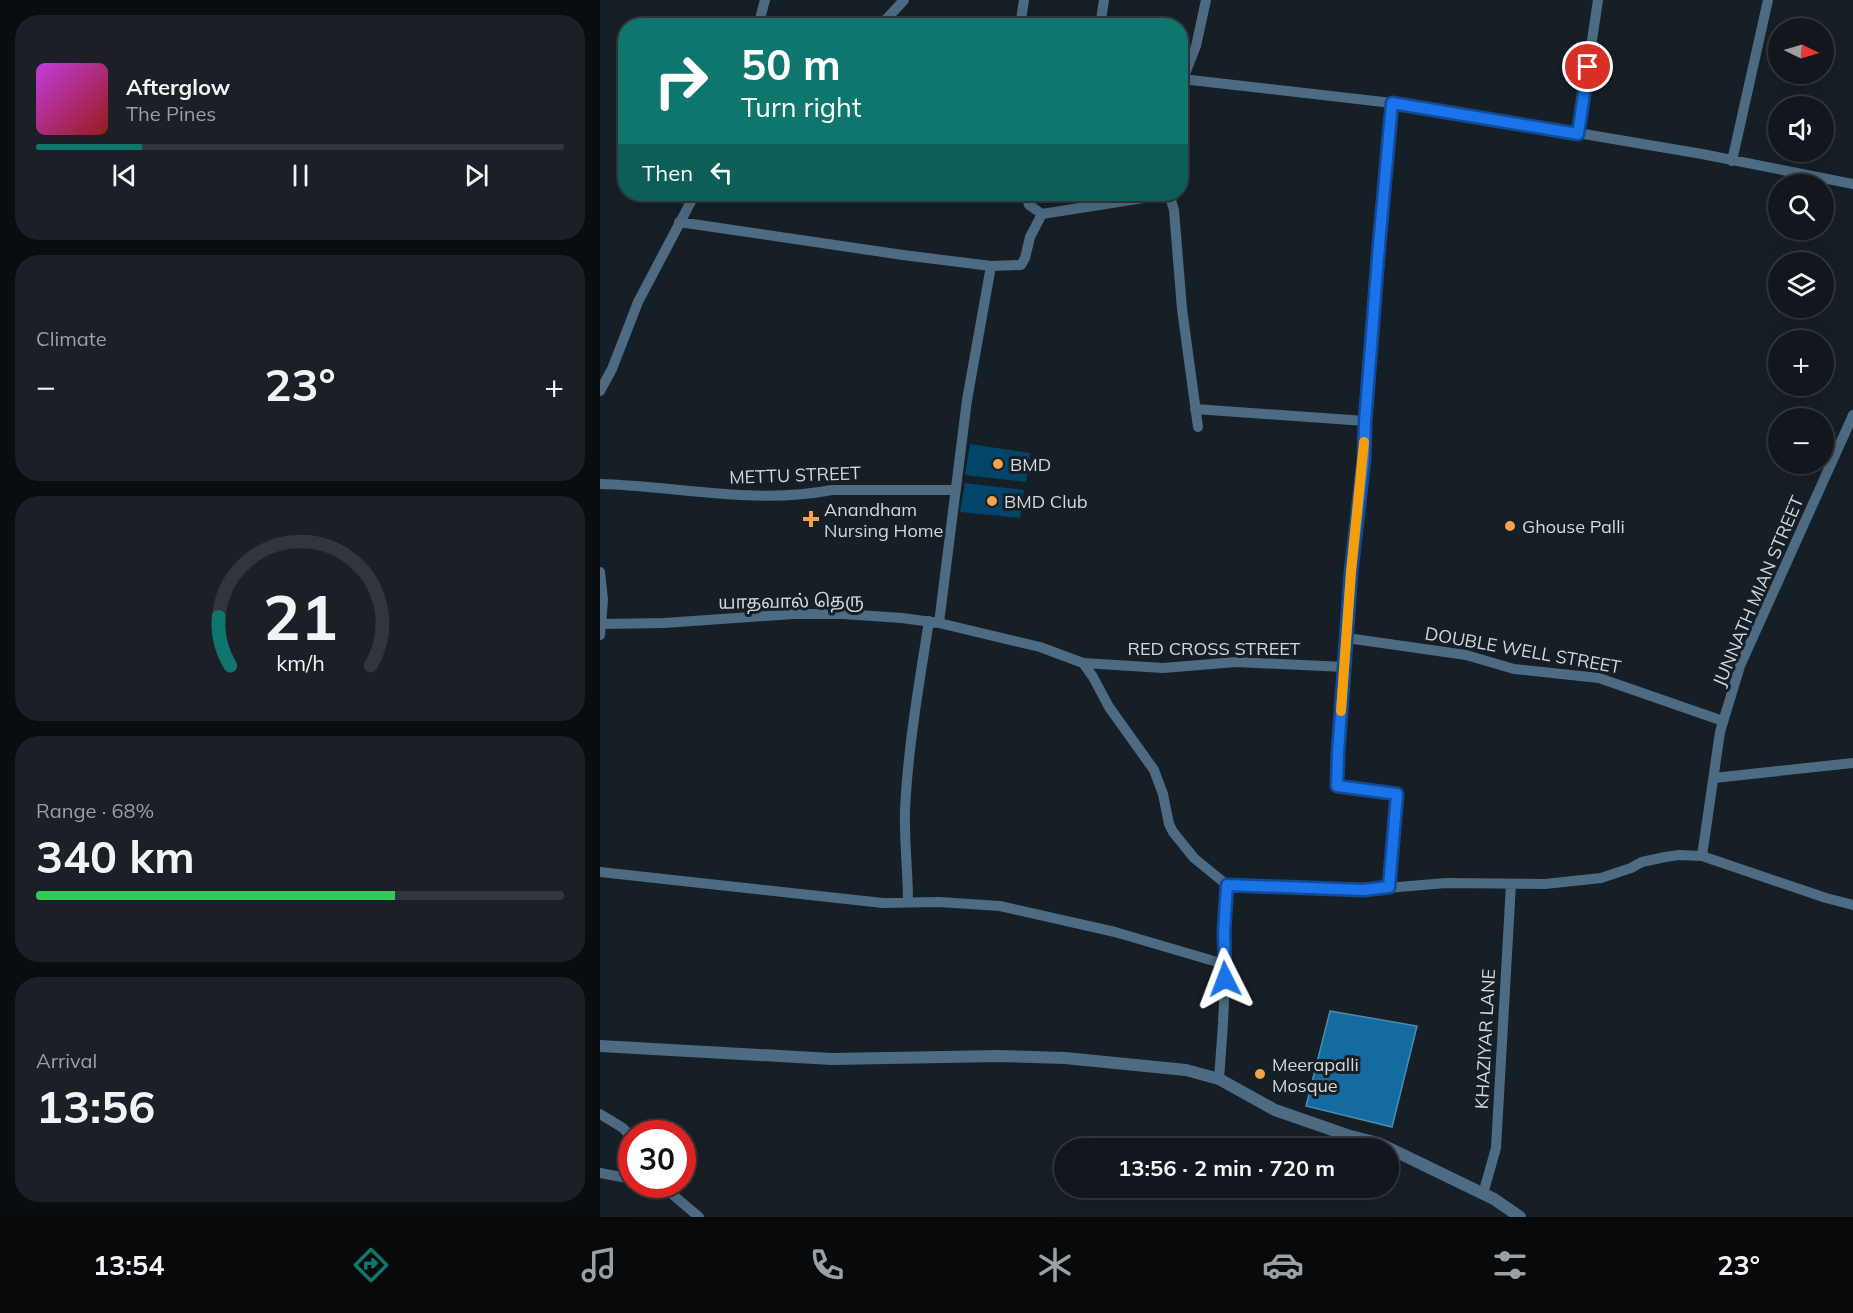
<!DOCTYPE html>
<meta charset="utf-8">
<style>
body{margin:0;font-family:Mulish,"Noto Sans Tamil",sans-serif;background:#1a2025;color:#f1f3f6;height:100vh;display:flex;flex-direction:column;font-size:22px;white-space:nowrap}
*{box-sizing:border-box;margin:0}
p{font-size:20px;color:#9c9fa3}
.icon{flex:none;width:33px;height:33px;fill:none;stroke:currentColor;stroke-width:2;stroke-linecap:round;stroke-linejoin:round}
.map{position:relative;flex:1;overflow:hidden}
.side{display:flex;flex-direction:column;gap:15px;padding:15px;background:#090d0f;width:600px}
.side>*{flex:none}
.top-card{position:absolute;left:18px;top:18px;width:570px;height:183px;border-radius:24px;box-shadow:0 6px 24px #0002,0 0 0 2px #30363b;background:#0f766e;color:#fff;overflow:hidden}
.needle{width:39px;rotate:95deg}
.controls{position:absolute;left:1168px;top:18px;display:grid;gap:12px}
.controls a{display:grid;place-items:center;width:66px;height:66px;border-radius:50%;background:#11171c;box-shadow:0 6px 24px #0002,0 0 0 2px #30363b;font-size:30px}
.speed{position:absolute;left:18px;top:1120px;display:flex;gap:12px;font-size:30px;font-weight:700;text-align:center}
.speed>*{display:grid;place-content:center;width:78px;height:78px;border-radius:50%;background:#11171c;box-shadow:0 6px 24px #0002,0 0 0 2px #30363b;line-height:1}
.speed .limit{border:9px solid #d22;background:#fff;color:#111}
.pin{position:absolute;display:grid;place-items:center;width:51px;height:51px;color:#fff;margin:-26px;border:3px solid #fff;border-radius:50%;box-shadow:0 2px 6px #0007}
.me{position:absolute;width:66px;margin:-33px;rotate:357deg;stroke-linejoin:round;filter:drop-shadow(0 0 4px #0008)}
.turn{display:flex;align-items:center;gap:21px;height:126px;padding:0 24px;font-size:27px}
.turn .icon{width:78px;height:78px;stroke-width:2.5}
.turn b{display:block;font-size:42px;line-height:51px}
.then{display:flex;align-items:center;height:57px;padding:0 24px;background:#0003;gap:12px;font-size:22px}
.big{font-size:45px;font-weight:700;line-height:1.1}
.side .tile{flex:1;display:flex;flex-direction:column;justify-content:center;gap:9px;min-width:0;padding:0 21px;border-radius:24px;background:#1a2025}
.side .dial{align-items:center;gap:0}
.dial svg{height:156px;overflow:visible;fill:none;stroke:#30363b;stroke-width:7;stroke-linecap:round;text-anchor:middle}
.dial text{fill:#f1f3f6;stroke:none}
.song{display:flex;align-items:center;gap:18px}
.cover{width:72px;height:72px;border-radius:9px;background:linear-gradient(135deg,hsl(290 70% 55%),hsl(0 70% 35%))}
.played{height:6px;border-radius:3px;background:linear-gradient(90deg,#0f766e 20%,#30363b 20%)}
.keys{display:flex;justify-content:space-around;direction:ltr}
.heat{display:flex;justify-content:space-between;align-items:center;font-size:33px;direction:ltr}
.charge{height:9px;border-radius:4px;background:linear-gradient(90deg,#34c759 68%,#30363b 0)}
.trip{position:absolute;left:454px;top:1138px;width:345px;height:60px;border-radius:30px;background:#11171c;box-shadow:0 6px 24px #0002,0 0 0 2px #30363b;font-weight:700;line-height:60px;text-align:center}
.menu{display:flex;height:96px;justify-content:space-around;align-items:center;background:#07090b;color:#9c9fa3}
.menu .icon{width:42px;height:42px}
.menu .selected{color:#0f766e}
.menu b{font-size:27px;color:#f1f3f6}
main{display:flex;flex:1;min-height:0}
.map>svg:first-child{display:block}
.green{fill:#02456b}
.water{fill:#146b9f;stroke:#4d8bb1;stroke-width:1.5}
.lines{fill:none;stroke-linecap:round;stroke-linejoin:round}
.minor{stroke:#4d6b82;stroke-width:10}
.tertiary{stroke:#4d6b82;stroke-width:12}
.route-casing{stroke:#114b97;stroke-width:15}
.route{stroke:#1a73e8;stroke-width:10}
.slow{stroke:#f59e0b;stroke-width:10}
.poi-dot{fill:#f8a14b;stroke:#171f26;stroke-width:2}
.labels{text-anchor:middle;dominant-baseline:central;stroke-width:6;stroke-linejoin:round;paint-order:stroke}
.poi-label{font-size:18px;fill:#d2d7dc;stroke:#171f26;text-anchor:start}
.street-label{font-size:18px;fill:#d2d7dc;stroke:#171f26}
</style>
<main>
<section class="side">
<div class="tile">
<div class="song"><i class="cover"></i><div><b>Afterglow</b><p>The Pines</p></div></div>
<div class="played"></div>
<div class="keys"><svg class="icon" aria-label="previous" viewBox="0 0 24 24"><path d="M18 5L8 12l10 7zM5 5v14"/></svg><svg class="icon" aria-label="pause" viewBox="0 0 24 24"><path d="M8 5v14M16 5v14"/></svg><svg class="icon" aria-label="next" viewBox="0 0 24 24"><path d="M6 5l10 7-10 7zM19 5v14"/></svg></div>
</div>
<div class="tile"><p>Climate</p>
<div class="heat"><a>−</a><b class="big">23°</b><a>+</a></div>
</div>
<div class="tile dial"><svg viewBox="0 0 100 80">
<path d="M14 69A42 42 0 1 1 86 69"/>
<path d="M14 69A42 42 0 0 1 8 44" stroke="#0f766e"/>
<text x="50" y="56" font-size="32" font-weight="700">21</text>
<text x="50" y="72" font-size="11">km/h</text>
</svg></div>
<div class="tile"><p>Range · 68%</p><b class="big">340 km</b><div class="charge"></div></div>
<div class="tile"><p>Arrival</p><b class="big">13:56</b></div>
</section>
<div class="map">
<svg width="1253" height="1217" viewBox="0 0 1253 1217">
<rect width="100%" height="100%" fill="#171f26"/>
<path class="green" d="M370,444L430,453L426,482L365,475Z
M365,483L424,490L420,518L360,512Z"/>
<path class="water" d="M730,1011L817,1026L792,1127L706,1106Z"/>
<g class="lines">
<path class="minor" d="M158,26L165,0
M280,26L304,0
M420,26L424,0
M500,26L504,0
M582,79L792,103L883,117L1102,154L1253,184
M581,84L596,46L606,0
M978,134L998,0
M1132,161L1168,0
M569,194L574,210L582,309L598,427
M442,214L569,194
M79,222L303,255L391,266L421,265L425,258L430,237L442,214L429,205L426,194
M0,391L12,369L38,302L95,194
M595,409L765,421
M0,484C77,486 155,505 232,490H355
M0,572L3,600L0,635
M339,623L367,400L391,266
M2,624L64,623L193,614H243L302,618L339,623L440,647L483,663L563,668L636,662L745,667
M747,638L866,655L914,669L999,678L1123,721
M483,663L493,677L509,707L554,770L563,794L569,824L573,832L594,858L627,885L763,890L846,883L945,884L1001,878L1031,868L1042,862L1065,857L1079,855L1102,856L1226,898L1253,905
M1114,778L1253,763
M1102,856L1120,732L1140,666L1253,415
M0,872L283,903L339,902L400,906L515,932L624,964
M789,887L797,794L737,786L738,753L751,572L764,459L765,421L780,222L792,103
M308,902C308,872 304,840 305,810C308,747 319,684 329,621
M619,1079L623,1024L625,979L624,931L627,885
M0,1114L23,1128L32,1138
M0,1173L32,1179
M52,1185L70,1191
M66,1185L72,1194L99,1217
M883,1194L896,1148L911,884"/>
<path class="tertiary" d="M0,1046L232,1059L399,1056L465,1058L586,1070L619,1079L675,1110L747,1135L778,1143L797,1152L894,1199L920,1217"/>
</g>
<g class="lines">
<defs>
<path id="route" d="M625,979L624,931L627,885L763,890L789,887L797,794L737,786L738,753L751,572L764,459L765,422L779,245L792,103L978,134L988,67"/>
</defs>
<use href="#route" class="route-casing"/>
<use href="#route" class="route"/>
<path class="slow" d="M741,711L751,572L764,442"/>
</g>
<g class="poi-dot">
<circle cx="398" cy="464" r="6"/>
<circle cx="392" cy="501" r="6"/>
<path d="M208 510h6v6h6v6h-6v6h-6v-6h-6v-6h6z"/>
<circle cx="910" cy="526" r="6"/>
<circle cx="660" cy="1074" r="6"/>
</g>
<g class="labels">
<g class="poi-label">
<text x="410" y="464">BMD</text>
<text x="404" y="501">BMD Club</text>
<text x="224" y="509">Anandham<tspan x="224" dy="21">Nursing Home</tspan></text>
<text x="922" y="526">Ghouse Palli</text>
<text x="672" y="1064">Meerapalli<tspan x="672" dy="21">Mosque</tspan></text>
</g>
<g class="street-label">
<text transform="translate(195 475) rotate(-2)">METTU STREET</text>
<text transform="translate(1158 591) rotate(-67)">JUNNATH MIAN STREET</text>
<text transform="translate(191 601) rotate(-1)">யாதவால் தெரு</text>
<text x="614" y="648">RED CROSS STREET</text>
<text transform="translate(923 650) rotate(10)">DOUBLE WELL STREET</text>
<text transform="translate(885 1039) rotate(-87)">KHAZIYAR LANE</text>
</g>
</g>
</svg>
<div class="controls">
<a><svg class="needle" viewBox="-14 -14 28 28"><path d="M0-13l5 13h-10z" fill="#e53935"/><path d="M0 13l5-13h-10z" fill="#9c9fa3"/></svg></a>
<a><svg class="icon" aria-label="sound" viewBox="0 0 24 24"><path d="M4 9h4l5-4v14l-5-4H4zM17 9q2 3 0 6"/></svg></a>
<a><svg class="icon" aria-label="search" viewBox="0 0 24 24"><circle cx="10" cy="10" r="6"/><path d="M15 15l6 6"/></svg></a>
<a><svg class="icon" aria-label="layers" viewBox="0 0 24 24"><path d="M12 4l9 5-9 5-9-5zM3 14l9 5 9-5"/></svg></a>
<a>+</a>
<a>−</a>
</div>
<div class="speed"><div class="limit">30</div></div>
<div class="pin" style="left:988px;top:67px;background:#d93025"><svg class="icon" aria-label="arrive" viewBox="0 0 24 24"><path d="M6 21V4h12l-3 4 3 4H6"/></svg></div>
<svg class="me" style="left:625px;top:979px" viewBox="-20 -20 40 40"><path d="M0-17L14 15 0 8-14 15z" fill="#1a73e8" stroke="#fff" stroke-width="4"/></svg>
<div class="trip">13:56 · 2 min · 720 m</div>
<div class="top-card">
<div class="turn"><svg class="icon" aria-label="right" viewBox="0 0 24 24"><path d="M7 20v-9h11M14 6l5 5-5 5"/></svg><div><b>50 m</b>Turn right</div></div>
<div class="then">Then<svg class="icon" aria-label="left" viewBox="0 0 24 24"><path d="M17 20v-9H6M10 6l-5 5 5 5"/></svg></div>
</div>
</div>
</main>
<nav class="menu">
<b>13:54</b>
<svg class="icon selected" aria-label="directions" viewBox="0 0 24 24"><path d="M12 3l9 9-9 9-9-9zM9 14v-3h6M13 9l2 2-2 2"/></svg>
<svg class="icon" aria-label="music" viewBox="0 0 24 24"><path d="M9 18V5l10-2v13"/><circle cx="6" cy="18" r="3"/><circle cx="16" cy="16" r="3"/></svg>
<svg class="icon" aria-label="phone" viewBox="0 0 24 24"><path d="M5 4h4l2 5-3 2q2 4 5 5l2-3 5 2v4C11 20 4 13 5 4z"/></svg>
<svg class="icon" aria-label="climate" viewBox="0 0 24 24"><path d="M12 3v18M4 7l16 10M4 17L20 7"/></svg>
<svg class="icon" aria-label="car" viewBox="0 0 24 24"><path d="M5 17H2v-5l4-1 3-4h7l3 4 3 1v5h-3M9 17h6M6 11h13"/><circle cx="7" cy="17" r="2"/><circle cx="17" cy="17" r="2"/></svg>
<svg class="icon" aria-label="filters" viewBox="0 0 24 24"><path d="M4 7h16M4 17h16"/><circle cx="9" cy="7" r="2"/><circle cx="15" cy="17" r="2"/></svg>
<b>23°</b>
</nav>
